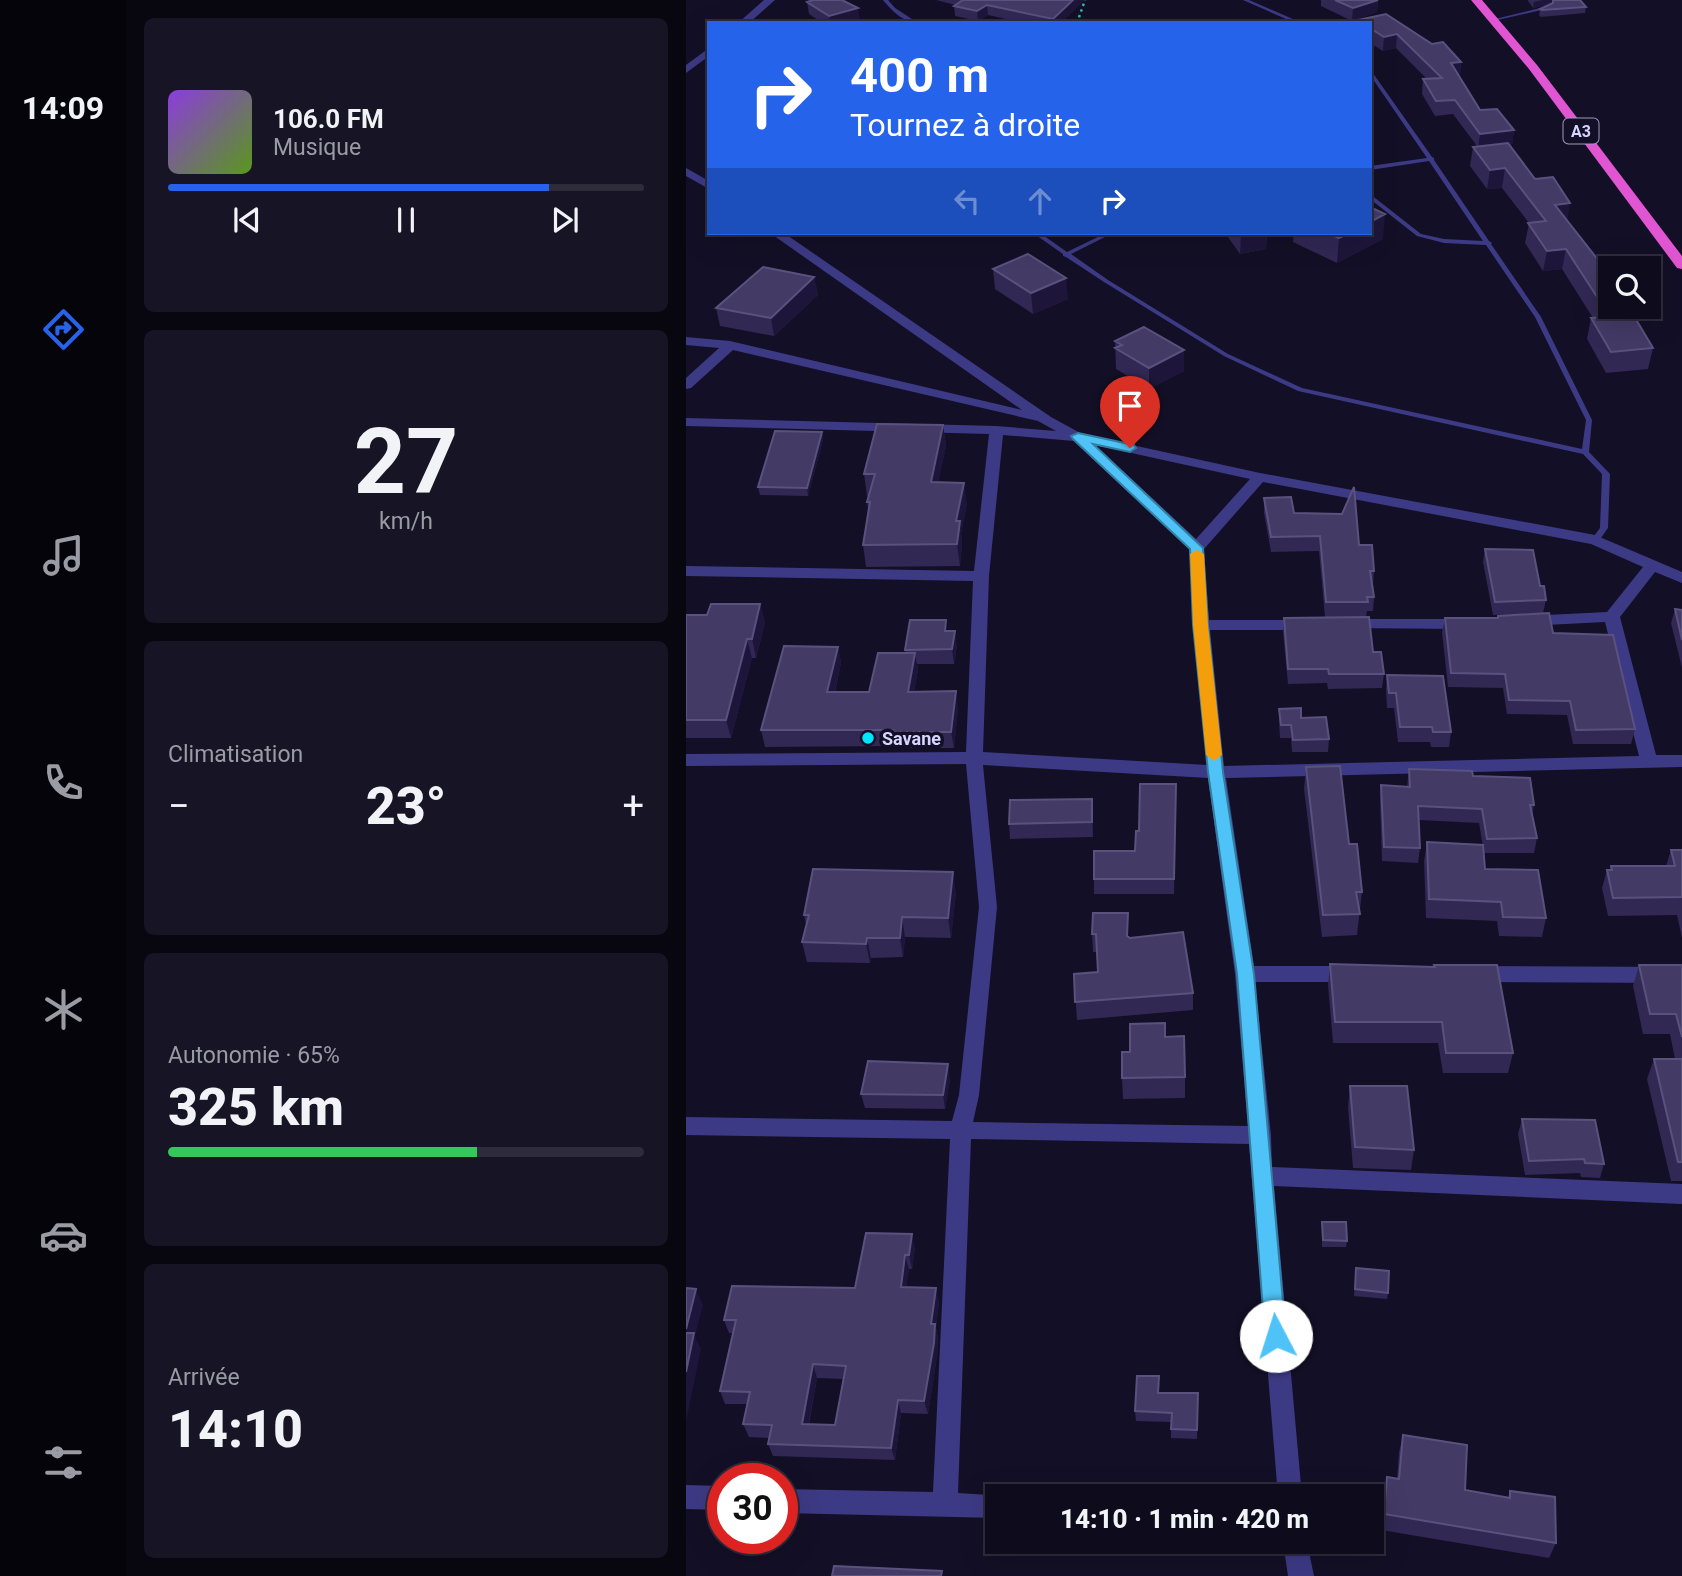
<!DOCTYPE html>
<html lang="fr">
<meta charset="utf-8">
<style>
body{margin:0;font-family:Roboto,sans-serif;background:#171425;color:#f1f3f6;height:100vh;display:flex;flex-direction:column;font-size:26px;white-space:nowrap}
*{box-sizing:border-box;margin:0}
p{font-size:23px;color:#9b9ba3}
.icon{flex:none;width:38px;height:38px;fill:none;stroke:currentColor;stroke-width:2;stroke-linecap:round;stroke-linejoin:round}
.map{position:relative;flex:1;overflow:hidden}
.drawer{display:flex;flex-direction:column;gap:18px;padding:18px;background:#08060f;width:560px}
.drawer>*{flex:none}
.banner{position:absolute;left:21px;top:21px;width:665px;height:214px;border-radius:0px;box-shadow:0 7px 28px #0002,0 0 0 2px #2e2b3b;background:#2563eb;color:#fff;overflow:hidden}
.controls{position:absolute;left:912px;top:256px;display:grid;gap:14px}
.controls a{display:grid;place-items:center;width:63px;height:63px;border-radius:0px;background:#0e0b1c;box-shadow:0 7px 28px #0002,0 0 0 2px #2e2b3b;font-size:35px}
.speed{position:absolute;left:21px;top:1463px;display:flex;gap:14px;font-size:35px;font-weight:700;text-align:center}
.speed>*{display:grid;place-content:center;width:91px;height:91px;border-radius:50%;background:#0e0b1c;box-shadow:0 7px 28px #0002,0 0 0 2px #2e2b3b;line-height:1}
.speed .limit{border:10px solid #d22;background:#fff;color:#111}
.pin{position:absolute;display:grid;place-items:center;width:60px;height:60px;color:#fff;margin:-72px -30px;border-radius:50% 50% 50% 0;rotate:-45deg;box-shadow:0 0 7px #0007}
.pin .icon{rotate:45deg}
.me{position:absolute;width:77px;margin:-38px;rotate:355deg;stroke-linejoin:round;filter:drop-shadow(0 0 5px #0008)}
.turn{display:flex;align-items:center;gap:24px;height:147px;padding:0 28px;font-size:32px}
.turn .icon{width:91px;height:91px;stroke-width:2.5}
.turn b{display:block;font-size:49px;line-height:60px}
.lanes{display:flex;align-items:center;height:66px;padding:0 28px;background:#0003;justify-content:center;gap:35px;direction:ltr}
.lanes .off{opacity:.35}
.big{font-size:52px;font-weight:800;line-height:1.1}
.drawer .widget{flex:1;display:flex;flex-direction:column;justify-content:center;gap:10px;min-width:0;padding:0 24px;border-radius:10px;background:#171425}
.drawer .dial{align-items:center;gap:0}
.dial b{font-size:91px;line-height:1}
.song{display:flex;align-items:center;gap:21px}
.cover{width:84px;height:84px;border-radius:10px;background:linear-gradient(135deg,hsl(270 70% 55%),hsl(90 70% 35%))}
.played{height:7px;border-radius:4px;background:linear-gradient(90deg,#2563eb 80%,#2e2b3b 80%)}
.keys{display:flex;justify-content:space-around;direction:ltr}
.heat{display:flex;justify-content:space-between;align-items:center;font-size:38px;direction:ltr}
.charge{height:10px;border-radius:5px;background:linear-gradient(90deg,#34c759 65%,#2e2b3b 0)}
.trip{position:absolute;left:299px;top:1484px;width:399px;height:70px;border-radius:0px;background:#0e0b1c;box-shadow:0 7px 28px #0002,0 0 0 2px #2e2b3b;font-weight:800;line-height:70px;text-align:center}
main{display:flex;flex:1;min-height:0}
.dock{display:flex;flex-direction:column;width:126px;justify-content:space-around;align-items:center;background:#06040b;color:#9b9ba3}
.dock .icon{width:49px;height:49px}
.dock .active{color:#2563eb}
.dock b{font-size:32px;color:#f1f3f6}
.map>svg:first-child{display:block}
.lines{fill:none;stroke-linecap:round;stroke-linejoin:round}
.path{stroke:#2fb8b0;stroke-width:2.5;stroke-dasharray:2.5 3.5;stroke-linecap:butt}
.service{fill:#3d3a85;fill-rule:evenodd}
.minor{fill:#3d3a85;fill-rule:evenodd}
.trunk{fill:#e055d1;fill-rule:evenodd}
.wall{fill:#312854;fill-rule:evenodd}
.shaded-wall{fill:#1d163a}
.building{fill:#433a66;stroke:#5a527e;stroke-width:2;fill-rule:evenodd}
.route{fill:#4fc3f7;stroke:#337fa1;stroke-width:2}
.slow{fill:#f59e0b}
.poi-dot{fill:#00e5ff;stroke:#130f26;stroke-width:2.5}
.labels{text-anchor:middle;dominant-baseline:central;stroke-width:7;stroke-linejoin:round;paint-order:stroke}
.shield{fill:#130f26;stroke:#9e99be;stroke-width:2}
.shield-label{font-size:16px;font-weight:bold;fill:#d9d4ff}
.poi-label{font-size:18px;font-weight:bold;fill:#d9d4ff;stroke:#130f26;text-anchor:start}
</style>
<main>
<nav class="dock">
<b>14:09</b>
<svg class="icon active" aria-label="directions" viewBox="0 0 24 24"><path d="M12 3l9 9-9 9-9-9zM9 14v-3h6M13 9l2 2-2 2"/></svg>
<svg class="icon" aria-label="music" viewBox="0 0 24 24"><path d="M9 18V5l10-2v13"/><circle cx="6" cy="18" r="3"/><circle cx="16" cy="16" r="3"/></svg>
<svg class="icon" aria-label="phone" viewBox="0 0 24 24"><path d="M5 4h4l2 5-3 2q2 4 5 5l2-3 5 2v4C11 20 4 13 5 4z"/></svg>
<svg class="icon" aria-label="climate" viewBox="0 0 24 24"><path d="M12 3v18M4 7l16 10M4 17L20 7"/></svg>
<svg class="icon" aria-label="car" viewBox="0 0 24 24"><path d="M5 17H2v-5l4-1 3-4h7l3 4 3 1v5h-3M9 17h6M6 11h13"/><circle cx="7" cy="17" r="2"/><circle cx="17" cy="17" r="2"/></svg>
<svg class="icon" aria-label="filters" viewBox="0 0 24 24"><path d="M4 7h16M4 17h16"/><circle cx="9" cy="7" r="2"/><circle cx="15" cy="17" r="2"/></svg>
</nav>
<section class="drawer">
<div class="widget">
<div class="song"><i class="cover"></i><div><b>106.0 FM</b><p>Musique</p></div></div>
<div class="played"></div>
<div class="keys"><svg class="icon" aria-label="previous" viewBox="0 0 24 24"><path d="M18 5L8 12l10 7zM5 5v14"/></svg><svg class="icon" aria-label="pause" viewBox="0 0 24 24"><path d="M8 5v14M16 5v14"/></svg><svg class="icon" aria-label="next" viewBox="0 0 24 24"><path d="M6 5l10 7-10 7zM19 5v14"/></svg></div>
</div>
<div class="widget dial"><b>27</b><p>km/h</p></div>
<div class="widget"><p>Climatisation</p>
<div class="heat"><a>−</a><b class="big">23°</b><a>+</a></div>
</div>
<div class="widget"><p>Autonomie · 65%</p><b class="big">325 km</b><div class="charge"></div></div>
<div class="widget"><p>Arrivée</p><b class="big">14:10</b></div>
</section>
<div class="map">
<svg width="996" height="1576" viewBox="0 0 996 1576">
<rect width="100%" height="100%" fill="#130f26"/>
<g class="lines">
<path class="path" d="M391,23L399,0"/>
<path class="service" d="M197,0H202L209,8L232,23C218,23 205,10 197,0Z
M557,0H563L616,23H609Z
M862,6L864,7V8L807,21L805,20Z
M684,69L746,157L748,158V160L803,241L806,243L805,244L855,317L906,420L903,452L924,474L922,528L912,542H909L905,540L914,528L916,474L897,454L612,391L538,356L418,282L380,257L377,256V254L347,233H354L381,252L420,233H427L385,254L422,280L542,354L616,388L896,449L900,420L849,317L800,245L758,243L731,236L684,199V194L735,234L758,239L797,241L743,161L684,170V166L741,158L684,75Z"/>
<path class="minor" d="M78,0H89L63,23H52Z
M23,48V56L0,73V65Z
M0,168L23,181V189L0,176Z
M84,233H98L365,417L396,434L574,473L909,535L996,572V583L969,572L934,617L970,755H996V767L540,778L568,966H667L674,969L677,974L674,979L667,982H569L585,1135L586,1167L996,1184V1204L588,1186L616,1496H592L563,1144L285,1139L272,1493L318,1496H312V1518L96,1513V1489L247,1492L264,1139L0,1135V1117L266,1121L273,1095L293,907L280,764L0,766V754L280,752L287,581L0,576V566L288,571L303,434L0,426V418L310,426L370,431L352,421L47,350L5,388L0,389V378L33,348L0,345V337L44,341L336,410ZM317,435L388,441L503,549L521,765L297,752L303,576ZM409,445L564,479L510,539ZM577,482L905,544L957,567L921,612L840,616L832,621L840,626L919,622L953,756L538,766L524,630H620L628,625L620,620H523L518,549ZM297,765L522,778L549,974L562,1126L287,1122L293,1095L311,907Z
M662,619H781L789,624L781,629L656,628L654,624L656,620Z
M790,966L996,967V983L790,982L783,979L780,974L783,969Z
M0,1485L37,1486V1510L0,1509Z
M597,1542H621L628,1576H602Z"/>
<path class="trunk" d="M785,0H796L851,65L996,256V269L991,268L843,69Z"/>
</g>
<path class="wall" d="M250,0H398L375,23H338L302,15L292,21L269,16L268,6L269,5Z
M635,0H692L691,12L666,21L635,6Z
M842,0H894L900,7L899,13L855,17L853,15L854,9L866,4L847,8L842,1Z
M121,2L174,20L165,23H136L123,14Z
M700,14L775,62L774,76H773L794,110L828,130L826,145H824L881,220L924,306H950L949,314H946L967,348L962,369L920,373L901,339L905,318H907L876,269L857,271L839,243L843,223L816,188L801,189L784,166L787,147L791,146L767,114L749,116L736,94L737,79H741L710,48L697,51L684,43V23H672V20Z
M539,233H581L580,249L554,254Z
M608,233H684L697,239L651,263L607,242Z
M307,269L382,299L347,314L309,289Z
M128,277L132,295L88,336L34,326L30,308Z
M429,341L498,371L463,389L430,369Z
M257,425L260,446L252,482L281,504L275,533L276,543L274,566L180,567L177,545L182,509L181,502L183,496H181L178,474Z
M136,432L137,440L122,496L74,495L72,487Z
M578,498L673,545L688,571L687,585L688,597L687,611H681L680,617H639L633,551L585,552L578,513Z
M799,549L854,586L860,600L857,613L807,615L797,562Z
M74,604L79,623L70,658H66L45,738H0V615H21Z
M989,609L996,610V668L985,623Z
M812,616L867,633L949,729L945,744H887L881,715L821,714L817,688L762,687L756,632L759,618H811Z
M598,618L687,652L698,674L696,688L642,689L641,683L602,684L597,632Z
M261,631L271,646L268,664H231L232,670L228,692L272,708L268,748H209V746L79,747L75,730L152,647L155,663L149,692H183L220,653L219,650Z
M701,675L765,732L763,747H745L744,742H712L708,708H701L700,690Z
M593,709L615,718L643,739L642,752H606L605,738H594L593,722Z
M620,767L663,844L676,892L671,935L636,937L618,789Z
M723,769L787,776L848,805L846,815L851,838L848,853H798L793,823L733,820L734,848L732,863L696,861L694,800L695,785L721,787Z
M490,784L488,894H408V879L449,851L453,831Z
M406,799L407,837L324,839L323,824Z
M741,842L860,918L856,937L813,936L811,921L740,918L738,861Z
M985,850H996V938L991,915L922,916L916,888L921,870H924L925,866H980Z
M270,892L265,938L219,937L217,957L185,958L184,963L121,962L116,942L120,925L118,915Z
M406,934L442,937L507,993V1010L391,1020L388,974L412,972L411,952H407Z
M644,964L748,967V965L827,1053L822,1073H757L752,1043H647L642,985Z
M953,965H996V1181H985L961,1079L968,1059H989L984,1034H957L947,986Z
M479,1037L499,1077V1098L437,1099L436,1078L444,1052Z
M264,1079L259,1109L179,1108L175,1094Z
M664,1086L728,1150L725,1170L667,1168L662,1107Z
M836,1119L918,1164L914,1178L895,1177L894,1173L839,1175L832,1134Z
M636,1222L661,1241L660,1247H636Z
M229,1248L226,1269H223L220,1287L253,1302L250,1328L252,1337L251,1356L242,1414L215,1413L209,1460L87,1456L82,1444L83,1438L63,1437L57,1424L61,1404H39L34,1391L47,1333H43L38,1320L169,1288ZM131,1378L157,1379L149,1425L123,1424Z
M670,1268L702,1293L701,1299L668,1296Z
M473,1393H512L511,1439L485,1438V1422L450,1421L449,1411Z
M717,1435L779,1490L822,1497L824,1491L870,1543L863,1558L695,1530L698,1493L701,1477L711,1479L713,1452Z"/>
<path class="shaded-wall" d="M387,0H398L375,23H368L367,19Z
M692,0L691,12L666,21L667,8Z
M857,0H867L866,4L847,8L848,2Z
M301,5L302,15L292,21L291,11Z
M172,8L174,20L165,23H144L143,16Z
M711,34L710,48L697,51L698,37Z
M775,62L774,76L763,78L765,63Z
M828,130L826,145L792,149L794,134Z
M819,168L816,188L801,189L804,170Z
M884,203L881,223L869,205Z
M699,214L697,239L651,263L653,238L663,233H684V222Z
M555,233H581L580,249L554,254Z
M880,249L876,269L857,271L861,251Z
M128,277L132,295L88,336L85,318Z
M380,278L382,299L347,314L345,293Z
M498,350V371L463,389V368Z
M257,425L260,446L248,504L245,482Z
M136,432L137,440L122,496L121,488Z
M278,483L281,504L275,533L276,543L274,566L271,544L270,521Z
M74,604L79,623L70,658L66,639Z
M269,631L271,646L268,664L266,649Z
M61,639L66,658L45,738L40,720Z
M152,647L155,663L145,708L141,692Z
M229,653L232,670L225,708L222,692Z
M270,691L272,708L268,748L265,732Z
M267,872L270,892L265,938L262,918Z
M216,917L219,937L217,957L214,938Z
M181,938L185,958L184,963L180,944Z
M262,1064L264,1079L259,1109L257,1095Z
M226,1234L229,1248L226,1269L223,1255Z
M219,1255L223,1269L218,1301L215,1287Z
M250,1288L253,1302L250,1328L252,1337L251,1356L242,1414L238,1401L245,1324Z
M10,1289L17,1305L9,1336L15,1349L0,1422V1329Z
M127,1364L131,1378L120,1437L116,1424Z
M212,1400L215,1413L209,1460L205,1448Z"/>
<path class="building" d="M127,0H156L172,8L143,16L121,2Z
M277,0H387L367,19L301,5L291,11L268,6Z
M649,0H692L667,8Z
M867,0H894L900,7L856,10L854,9L867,3Z
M700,14L746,44L757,42L775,62L765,63L794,110L811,109L828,130L794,134L769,100L750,101L737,79L756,78L711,34L698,37L684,28V23H676L672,20Z
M822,143L849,179L867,177L884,203L869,205L916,265L933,264L936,268H924V306H942L967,348L925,352L905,318L924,317L880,249L861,251L842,223L860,221L819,168L804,170L787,147Z
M684,207L699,214L684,222Z
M641,233H663L653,238Z
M342,254L380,278L345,293L307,269Z
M77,267L128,277L85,318L30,308Z
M458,327L498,350L463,368L429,348L436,345L429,341Z
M191,424L257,425L245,482L278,483L270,521H274L271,544L177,545L184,502H181L189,474H178Z
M89,431L136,432L121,488L72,487Z
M668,487L673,545H686L688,571H684L688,597H681L682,602H640L634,536L585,537L578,498L605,497L608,513L656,514Z
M799,549L847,550L854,586H858L860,600L809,602Z
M25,604H74L66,639H61L40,720H0V615H21Z
M989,609L996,610V640Z
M863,613L867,633L927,635L949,729L890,730L884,701L823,700L819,674L765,673L759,618H812V616Z
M683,617L687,652H695L698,674H643L642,669H602L598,618Z
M224,620H260L259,631H269L266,649L219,650Z
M98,646L152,647L141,692H183L192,653H229L222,692L270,691L265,732H206L207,730H75Z
M701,675L757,676L765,732H747L746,727H714L710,693H703Z
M615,708V718L640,717L643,739L607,740L605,725H595L593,709Z
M654,766L663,844H671L676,892H670L674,914L637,915L620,767Z
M723,769L786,771L787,776L844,778L848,805H844L851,838L801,839L796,809L732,806L734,848L698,847L695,785L724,787Z
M454,784H490L488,879H408V851H449L450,831H453Z
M406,799V822L323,824L324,800Z
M741,842L797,845L799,869L852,870L860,918L817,917L815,902L743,899Z
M985,850H996V897L927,898L921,870H926L925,866H989Z
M127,869L267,872L262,918L216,917L214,938H181L180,944L116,942L123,915H118Z
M407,913H442L441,936L444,938L497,932L507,993L389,1002L388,974L412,972L410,934H406Z
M644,964L749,967L748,965H811L827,1053H760L756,1022H649Z
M953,965H996V1037L990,1014H964Z
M479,1023V1037L498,1036L499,1077L436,1078V1052H444V1024Z
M968,1059H996V1162H992Z
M182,1061L262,1064L257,1095L175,1094Z
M664,1086H721L728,1150L669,1147Z
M836,1119L909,1120L918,1164L899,1163L898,1159L843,1161Z
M636,1222H660L661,1241L637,1240Z
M180,1233L226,1234L223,1255H219L215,1287L250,1288L245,1324H249L248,1343L238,1401L212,1400L205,1448L82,1444L86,1425L57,1424L64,1392L34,1391L50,1320H38L46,1286L169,1288ZM127,1364L160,1366L149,1425L116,1424Z
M670,1268L703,1271L702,1293L669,1289Z
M0,1288L10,1289L0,1329Z
M0,1333H8L0,1372Z
M451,1376H473L472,1393H512L511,1430L485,1429L486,1413L449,1411Z
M717,1435L781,1445L779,1490L824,1498V1491L869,1497L870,1543L698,1514L701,1477L713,1479Z
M148,1566L256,1571L255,1576H146Z"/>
<path class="route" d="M392,433L448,445L450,448L444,452L407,444L517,548L522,625L537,772L568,974L600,1336L597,1343L590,1346L582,1343L579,1336L551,974L522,772L507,625L504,549L387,439L385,436Z"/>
<path class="slow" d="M511,550L518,554L522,625L536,755L528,761L520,755L507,625L504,554Z"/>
<circle class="poi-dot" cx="182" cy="738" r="7"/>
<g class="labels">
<rect class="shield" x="877.5" y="118.5" width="35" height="25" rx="5"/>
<g class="shield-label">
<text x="895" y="131">A3</text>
</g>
<g class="poi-label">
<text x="196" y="738">Savane</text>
</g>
</g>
</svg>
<div class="controls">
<a><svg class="icon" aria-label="search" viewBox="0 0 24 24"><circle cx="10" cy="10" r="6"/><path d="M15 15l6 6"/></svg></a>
</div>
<div class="speed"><div class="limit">30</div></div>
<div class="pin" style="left:444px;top:448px;background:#d93025"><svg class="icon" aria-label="arrive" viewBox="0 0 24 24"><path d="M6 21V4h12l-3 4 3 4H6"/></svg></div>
<svg class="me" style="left:590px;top:1336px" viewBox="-20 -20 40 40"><circle r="19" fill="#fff"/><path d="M0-13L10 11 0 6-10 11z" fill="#4fc3f7"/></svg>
<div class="trip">14:10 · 1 min · 420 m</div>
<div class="banner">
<div class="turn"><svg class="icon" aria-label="right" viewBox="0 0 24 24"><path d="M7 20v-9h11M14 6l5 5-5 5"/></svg><div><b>400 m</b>Tournez à droite</div></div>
<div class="lanes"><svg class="icon off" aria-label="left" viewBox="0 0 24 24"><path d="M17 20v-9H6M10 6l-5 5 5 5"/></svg><svg class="icon off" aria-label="ahead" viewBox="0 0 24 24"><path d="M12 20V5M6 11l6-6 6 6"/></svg><svg class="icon" aria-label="right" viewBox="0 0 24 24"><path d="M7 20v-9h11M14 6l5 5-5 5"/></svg></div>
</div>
</div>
</main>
